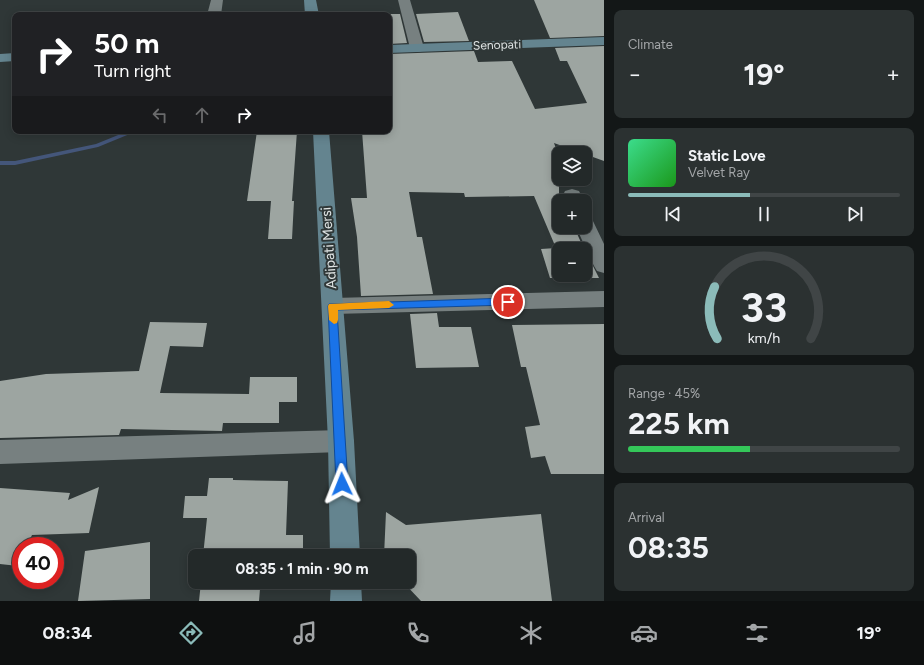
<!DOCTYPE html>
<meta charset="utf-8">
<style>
body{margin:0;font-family:Figtree,sans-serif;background:#2b3131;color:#f1f3f6;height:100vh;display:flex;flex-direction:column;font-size:15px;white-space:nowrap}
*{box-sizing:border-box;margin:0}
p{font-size:13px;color:#a3a6a8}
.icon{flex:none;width:22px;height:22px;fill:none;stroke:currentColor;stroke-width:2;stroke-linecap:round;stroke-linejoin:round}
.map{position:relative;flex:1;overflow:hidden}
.side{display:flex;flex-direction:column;gap:10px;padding:10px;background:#131717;width:320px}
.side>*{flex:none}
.hud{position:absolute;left:12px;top:12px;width:380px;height:122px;border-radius:8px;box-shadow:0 2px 10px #0003,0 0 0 1px #404546;background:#202124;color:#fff;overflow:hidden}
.fabs{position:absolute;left:552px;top:146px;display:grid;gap:8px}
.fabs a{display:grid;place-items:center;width:40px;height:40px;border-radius:8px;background:#232929;box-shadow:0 2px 10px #0003,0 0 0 1px #404546;font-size:20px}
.speed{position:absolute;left:12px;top:537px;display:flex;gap:8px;font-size:20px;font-weight:700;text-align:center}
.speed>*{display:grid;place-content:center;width:52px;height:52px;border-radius:50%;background:#232929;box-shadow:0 2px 10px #0003,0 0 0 1px #404546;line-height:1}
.speed .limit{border:6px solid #d22;background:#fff;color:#111}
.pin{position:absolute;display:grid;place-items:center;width:34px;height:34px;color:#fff;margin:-17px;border:2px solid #fff;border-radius:50%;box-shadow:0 1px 4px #0007}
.me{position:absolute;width:44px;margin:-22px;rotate:358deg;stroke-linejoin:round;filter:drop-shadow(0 0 3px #0008)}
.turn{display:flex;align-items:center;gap:14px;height:84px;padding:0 16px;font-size:18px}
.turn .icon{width:52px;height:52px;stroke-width:2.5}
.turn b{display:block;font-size:28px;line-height:34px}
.lanes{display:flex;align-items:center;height:38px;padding:0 16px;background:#0003;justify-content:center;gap:20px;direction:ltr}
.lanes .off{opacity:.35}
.big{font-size:30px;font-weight:700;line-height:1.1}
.side .tile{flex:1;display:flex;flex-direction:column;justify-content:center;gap:6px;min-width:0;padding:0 14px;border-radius:8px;background:#2b3131}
.side .dial{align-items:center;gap:0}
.dial svg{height:104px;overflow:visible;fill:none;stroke:#404546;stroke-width:7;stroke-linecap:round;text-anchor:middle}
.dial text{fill:#f1f3f6;stroke:none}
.song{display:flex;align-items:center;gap:12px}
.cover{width:48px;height:48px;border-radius:6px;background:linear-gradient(135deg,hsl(150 70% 55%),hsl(120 70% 35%))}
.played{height:4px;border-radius:2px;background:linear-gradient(90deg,#8bbbb9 45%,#404546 45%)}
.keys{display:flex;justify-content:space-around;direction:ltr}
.heat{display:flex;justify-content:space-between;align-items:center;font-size:22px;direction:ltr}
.charge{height:6px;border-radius:3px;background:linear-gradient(90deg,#34c759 45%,#404546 0)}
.trip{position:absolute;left:188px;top:549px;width:228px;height:40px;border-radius:8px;background:#232929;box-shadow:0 2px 10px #0003,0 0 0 1px #404546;font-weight:700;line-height:40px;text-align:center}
.tabs{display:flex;height:64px;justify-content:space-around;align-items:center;background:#0e1010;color:#a3a6a8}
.tabs .icon{width:28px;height:28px}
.tabs .current{color:#8bbbb9}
.tabs b{font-size:18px;color:#f1f3f6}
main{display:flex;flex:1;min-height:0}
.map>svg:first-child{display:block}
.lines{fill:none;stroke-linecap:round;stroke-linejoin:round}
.stream{fill:#44567a;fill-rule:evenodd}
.building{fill:#9da5a1}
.street{fill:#778080;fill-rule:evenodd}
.secondary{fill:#64848f;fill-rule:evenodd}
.route{fill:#1a73e8;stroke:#114b97}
.slow{fill:#f59e0b}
.labels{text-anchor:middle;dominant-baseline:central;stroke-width:4;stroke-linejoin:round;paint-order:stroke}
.far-street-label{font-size:12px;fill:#dfe4e4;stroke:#2f3737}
.street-label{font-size:14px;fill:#dfe4e4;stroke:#2f3737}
</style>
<main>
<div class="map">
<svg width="604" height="601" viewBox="0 0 604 601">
<rect width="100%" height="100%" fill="#2f3737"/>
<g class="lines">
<path class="stream" d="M128,131H137L98,147L15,165H0V161H15L96,144Z"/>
</g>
<path class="building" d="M534,0H604V36L550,38Z
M458,12L469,41L424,42L416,14Z
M389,14H400L407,43L389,44Z
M604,46V161L554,143L559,157V179H567H559V227H574L584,249H559V275H585V250L599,278H550L541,249L556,248L534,196L465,197L464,193L409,192L417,237H422L433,294L361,296L357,237L351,198H367L362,131H389V54L474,51L478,62L512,61L535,109L587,103L567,61H560L555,48Z
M257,131H297L292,201H294L292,239H268L271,201H247Z
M437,313L439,327H471L479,367L416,368L410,314Z
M150,322L207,323L203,347L170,346L160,393L249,394L250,377H297V402H279V423H223L222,431L121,429L119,435L0,438V381L46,374L139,371Z
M604,324V474H551L545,456L531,458L525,427L540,425L526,367H521L512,325Z
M209,478H233V480L288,481L286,535H303V556H203L207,518H183L185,496H207Z
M99,487L89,533L32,535L27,546H21V560L18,566L0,564V488L70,493L68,500Z
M386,512L406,525L541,514L552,601H421L403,582H409V556H384Z
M150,542V599L78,601L85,551Z
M201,582H303V588L260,589L259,601H199Z"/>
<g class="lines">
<path class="street" d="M211,0H223L221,15H207Z
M398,0H410L424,48L422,51L417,52L412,51L410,48Z
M572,189L579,191L584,201H566L563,195L565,191Z
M585,218L592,219L604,244V273L597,271L594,266L576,227H585Z
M604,291V307L333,314L325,312L322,306L325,300L333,298Z
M341,430L350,433L354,441L350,449L341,452L0,464V440Z"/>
<path class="secondary" d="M304,0H316L319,15H305Z
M604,37V45L389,53V45Z
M15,53V61L0,62V54Z
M313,131H329L354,441L360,556H330L328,441Z
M331,582H361L362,601H330Z"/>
</g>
<path class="route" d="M508,298L513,302L508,305L337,310L348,484L346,488L342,489L338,488L336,484L328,306L329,304Z"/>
<path class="slow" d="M389,301L394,305L389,308L338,310V320L337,323L334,324L329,320L328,306L329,304Z"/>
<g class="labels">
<g class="far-street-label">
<text transform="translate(497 45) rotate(-2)">Senopati</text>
</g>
<g class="street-label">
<text transform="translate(329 248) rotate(-94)">Adipati Mersi</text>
</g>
</g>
</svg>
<div class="fabs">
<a><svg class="icon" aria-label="layers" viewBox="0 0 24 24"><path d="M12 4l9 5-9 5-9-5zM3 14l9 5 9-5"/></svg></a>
<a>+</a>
<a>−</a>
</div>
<div class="speed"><div class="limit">40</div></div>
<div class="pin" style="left:508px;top:302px;background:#d93025"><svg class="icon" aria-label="arrive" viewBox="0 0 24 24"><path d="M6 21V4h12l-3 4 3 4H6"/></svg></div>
<svg class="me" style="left:342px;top:484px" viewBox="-20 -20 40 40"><path d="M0-17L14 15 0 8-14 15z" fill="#1a73e8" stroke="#fff" stroke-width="4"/></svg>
<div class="trip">08:35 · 1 min · 90 m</div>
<div class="hud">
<div class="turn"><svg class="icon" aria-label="right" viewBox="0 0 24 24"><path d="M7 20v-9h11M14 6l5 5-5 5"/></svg><div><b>50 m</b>Turn right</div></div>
<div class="lanes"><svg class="icon off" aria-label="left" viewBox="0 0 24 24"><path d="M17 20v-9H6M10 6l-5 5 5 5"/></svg><svg class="icon off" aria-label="ahead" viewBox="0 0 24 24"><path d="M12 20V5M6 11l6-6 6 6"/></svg><svg class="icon" aria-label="right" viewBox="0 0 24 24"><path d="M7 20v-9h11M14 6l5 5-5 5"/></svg></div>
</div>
</div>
<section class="side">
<div class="tile"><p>Climate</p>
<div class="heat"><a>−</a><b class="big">19°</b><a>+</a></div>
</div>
<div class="tile">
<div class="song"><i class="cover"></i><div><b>Static Love</b><p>Velvet Ray</p></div></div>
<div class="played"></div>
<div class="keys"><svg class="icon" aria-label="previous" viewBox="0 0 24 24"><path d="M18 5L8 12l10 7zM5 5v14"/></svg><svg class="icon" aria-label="pause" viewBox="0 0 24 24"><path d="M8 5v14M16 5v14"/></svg><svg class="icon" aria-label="next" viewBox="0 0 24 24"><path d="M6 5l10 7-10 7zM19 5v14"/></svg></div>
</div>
<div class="tile dial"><svg viewBox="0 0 100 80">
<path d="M14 69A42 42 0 1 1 86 69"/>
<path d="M14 69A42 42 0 0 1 12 29" stroke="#8bbbb9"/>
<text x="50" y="56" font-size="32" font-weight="700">33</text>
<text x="50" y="72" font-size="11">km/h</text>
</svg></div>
<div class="tile"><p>Range · 45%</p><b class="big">225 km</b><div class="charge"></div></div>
<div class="tile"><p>Arrival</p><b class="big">08:35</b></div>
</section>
</main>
<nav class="tabs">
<b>08:34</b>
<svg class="icon current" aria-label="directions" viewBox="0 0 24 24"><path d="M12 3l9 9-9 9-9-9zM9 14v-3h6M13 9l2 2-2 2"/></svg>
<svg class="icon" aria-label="music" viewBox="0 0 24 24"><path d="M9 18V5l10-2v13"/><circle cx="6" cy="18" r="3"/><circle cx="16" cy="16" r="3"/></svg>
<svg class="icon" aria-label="phone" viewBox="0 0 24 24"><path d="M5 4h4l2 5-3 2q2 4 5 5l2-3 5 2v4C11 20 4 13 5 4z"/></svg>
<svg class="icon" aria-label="climate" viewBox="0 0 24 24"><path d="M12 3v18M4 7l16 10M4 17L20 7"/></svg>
<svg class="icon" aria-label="car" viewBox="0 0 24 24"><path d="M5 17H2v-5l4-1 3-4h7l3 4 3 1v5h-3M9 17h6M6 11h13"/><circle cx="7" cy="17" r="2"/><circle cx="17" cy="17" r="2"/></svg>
<svg class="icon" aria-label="filters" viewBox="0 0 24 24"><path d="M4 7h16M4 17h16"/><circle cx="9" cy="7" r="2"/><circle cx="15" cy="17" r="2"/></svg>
<b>19°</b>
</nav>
